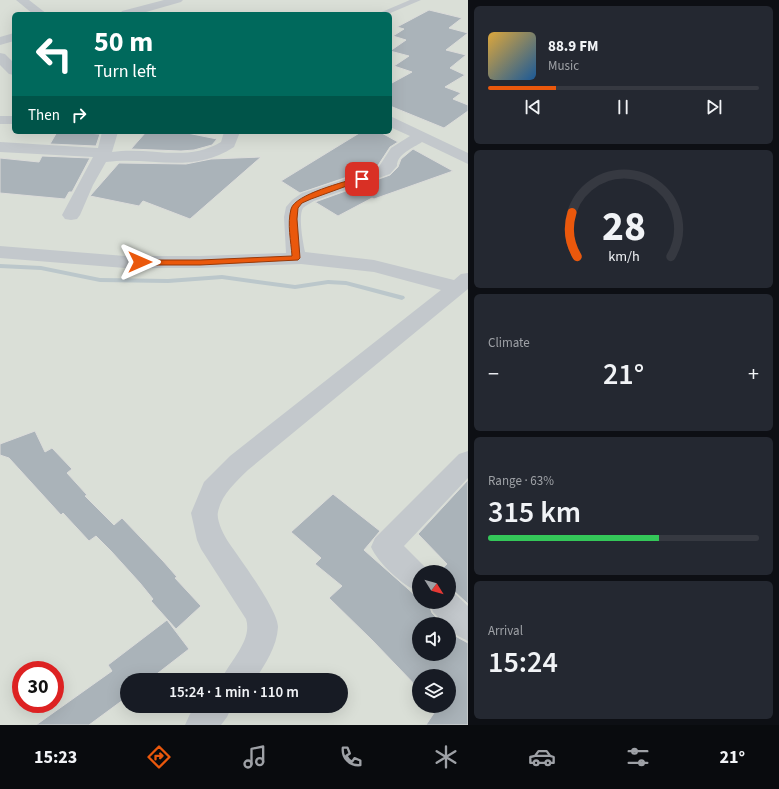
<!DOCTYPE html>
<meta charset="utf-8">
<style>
body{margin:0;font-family:"Source Sans 3",sans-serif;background:#242831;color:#f1f3f6;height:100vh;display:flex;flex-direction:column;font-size:15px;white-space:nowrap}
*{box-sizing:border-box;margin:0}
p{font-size:13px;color:#9ea1a6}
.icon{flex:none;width:22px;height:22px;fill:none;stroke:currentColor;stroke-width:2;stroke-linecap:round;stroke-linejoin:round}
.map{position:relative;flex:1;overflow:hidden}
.drawer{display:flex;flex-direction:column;gap:6px;padding:6px;background:#0d0f14;width:311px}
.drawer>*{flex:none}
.top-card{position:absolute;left:12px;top:12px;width:380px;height:122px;border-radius:6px;box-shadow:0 4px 16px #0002;background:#00695c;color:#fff;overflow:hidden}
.needle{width:26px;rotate:127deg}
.fabs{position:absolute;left:412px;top:565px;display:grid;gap:8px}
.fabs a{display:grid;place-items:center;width:44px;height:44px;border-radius:50%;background:#171b24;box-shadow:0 4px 16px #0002;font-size:20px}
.speed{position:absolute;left:12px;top:661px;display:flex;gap:8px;font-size:20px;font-weight:700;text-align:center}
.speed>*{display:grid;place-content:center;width:52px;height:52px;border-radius:50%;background:#171b24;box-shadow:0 4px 16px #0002;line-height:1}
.speed .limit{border:6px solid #d22;background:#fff;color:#111}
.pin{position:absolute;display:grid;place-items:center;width:34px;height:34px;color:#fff;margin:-17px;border-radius:8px;box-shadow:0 2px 6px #0006}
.me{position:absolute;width:44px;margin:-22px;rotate:90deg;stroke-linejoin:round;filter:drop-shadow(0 0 3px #0008)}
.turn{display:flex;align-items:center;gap:14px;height:84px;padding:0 16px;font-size:18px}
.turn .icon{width:52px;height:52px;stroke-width:2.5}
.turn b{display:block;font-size:28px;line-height:34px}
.then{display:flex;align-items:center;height:38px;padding:0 16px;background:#0003;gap:8px;font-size:15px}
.big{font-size:30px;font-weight:600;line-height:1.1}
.drawer .tile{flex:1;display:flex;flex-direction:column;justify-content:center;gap:6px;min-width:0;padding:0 14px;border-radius:6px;background:#242831}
.drawer .dial{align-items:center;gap:0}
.dial svg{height:104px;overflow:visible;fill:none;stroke:#363941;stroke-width:7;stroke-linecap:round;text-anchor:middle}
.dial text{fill:#f1f3f6;stroke:none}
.song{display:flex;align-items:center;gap:12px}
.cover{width:48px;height:48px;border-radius:6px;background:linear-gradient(135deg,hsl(40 70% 55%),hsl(210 70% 35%))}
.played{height:4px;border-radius:2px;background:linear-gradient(90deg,#ea580c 25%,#363941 25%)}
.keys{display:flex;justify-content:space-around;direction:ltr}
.heat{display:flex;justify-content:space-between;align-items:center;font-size:22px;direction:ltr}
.charge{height:6px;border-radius:3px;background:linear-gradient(90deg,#34c759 63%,#363941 0)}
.trip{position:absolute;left:120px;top:673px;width:228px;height:40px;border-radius:20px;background:#171b24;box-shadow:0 4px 16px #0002;font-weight:600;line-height:40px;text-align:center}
.dock{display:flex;height:64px;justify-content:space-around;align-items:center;background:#090b0e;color:#9ea1a6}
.dock .icon{width:28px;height:28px}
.dock .selected{color:#ea580c}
.dock b{font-size:18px;color:#f1f3f6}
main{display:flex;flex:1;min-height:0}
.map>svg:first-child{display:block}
.green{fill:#dadfd7;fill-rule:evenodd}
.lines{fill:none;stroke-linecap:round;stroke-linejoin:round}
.stream{fill:#bbc7cb;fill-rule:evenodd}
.building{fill:#aab3b9;stroke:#dcdcda}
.lane{fill:#c3c8cc;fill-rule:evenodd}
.street{fill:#c3c8cc;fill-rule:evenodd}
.route{fill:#ea580c;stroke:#983908}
</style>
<main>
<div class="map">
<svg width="468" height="725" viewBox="0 0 468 725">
<rect width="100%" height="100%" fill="#fafaf8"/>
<path class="green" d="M0,0H468V725H0ZM14,14H390V132H14ZM419,572H449V602H419ZM419,624H449V654H419ZM21,670H55V704H21ZM419,676H449V706H419ZM127,680H341V706H127Z"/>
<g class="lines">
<path class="stream" d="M0,264L41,266L100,278L168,279L222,275L295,285L328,280L346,281L404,296L405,298L402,300L346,285L328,284L295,289L222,279L168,283L100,282L41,270L0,268Z"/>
</g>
<path class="building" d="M429,10L462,18L449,28L468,33L446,50L466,55L450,68L465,75L445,87L461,93L453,99L468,105V111L444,128L390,106V84L412,72L394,66L409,56L390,51L406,40L393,36L404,29L397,27Z
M57,132H75L100,134L96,146L50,144Z
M146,132H182L217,139L212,145L194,150L181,151L131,149Z
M361,132H380L398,142L390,147L377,167L300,193L281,181Z
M413,149L453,171L374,199L372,198L338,216L315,202L390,175L398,167L401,159Z
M42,156L90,158L72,192H69L65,199L0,193V158L39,162Z
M261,157L190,219L143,201L139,206L90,196L119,163L186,164L211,159Z
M35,431L45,452L52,448L72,469L67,473L87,495L85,496L114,525L122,518L163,561L177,577L175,578L201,606L176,629L151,601L153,599L140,583L111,551L96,536L89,541L63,513L61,515L9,458L0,455V444Z
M468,480V604L454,591L449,589V572H439L447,564L418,534Z
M333,494L380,531L364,550L416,596L419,593V602H428L432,613L443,624H419V654H449V630L457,637L468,643V725H426L438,707L437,706H449V676H419V689L372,640L329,598L342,586L315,564L321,558L291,532Z
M167,620L189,649L149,680H127V697L89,725H36L112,671L108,665Z"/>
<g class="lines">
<path class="lane" d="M410,0H421L388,14H377Z"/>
<path class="street" d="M16,0H29L47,14H33Z
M164,0H183L181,2L139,14H120L122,11Z
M14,33V41L0,45V37Z
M0,53L5,54L14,63V75L9,74L0,65Z
M0,116H14V124H0Z
M390,116L468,153V164L422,142C413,148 397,154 397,166L390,174L314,201C311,203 306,205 303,208C298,216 303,243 305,252L374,260L454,280L461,274L468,273V289L248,470C236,482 221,495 218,512C216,520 224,536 229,543C240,559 278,610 278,627C277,647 265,664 255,680H221C229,662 253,640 246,619L201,549L197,540L191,513L204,482L230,456L441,290L374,272L301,264L200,268H125L0,258V246L125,256H200L286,253L284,217L286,207L292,200L302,193L378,168L391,148L410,136L390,127Z
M102,132H118L112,152C150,146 186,163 221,142L224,132H240L234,147C190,175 152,156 106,162L93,185L80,215L77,219L71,220L65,219L62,215L93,157L0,152V142L98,148Z
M468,451V478L404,546L430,572H419V592C403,586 378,563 371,547L375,538L459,454Z
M449,590L453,592L468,606V641L458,636L449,628V624H445L433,612L429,602H449Z
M196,706H232L227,717L221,725H185L190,714Z"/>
</g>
<path class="route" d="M360,177L366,179L311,199L302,203L298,208L297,219L300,258L298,260L200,265H140L136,262L140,260H200L292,256C291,241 287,224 291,209C295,194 345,182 360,177Z"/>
</svg>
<div class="fabs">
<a><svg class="needle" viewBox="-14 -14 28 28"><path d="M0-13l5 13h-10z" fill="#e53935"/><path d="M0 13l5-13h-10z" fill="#9ea1a6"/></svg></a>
<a><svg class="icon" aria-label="sound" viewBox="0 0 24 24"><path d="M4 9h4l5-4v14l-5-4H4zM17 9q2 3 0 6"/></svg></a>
<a><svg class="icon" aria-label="layers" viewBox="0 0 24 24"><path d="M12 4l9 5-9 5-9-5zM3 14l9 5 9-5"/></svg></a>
</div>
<div class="speed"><div class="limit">30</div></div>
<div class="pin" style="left:362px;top:179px;background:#d93025"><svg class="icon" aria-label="arrive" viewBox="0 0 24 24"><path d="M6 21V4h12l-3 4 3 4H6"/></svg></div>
<svg class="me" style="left:140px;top:262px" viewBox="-20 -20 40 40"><path d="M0-17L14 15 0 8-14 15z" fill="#ea580c" stroke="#fff" stroke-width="4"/></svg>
<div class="trip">15:24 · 1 min · 110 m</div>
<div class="top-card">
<div class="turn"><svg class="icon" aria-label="left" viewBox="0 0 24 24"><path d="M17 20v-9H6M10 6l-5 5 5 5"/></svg><div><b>50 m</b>Turn left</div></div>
<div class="then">Then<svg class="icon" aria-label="right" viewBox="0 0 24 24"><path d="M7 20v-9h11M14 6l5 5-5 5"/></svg></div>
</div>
</div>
<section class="drawer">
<div class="tile">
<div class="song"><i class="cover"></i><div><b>88.9 FM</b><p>Music</p></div></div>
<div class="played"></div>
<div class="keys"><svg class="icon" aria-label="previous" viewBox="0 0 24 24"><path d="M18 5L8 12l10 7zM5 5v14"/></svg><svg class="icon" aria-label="pause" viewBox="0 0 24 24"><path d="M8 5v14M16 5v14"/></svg><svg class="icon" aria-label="next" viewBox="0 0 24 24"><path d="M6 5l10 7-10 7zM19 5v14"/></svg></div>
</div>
<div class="tile dial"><svg viewBox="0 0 100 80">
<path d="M14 69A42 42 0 1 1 86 69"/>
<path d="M14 69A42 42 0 0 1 10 35" stroke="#ea580c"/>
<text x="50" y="56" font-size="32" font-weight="700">28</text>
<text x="50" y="72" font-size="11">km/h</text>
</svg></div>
<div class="tile"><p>Climate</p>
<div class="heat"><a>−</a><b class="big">21°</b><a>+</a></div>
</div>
<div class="tile"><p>Range · 63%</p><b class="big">315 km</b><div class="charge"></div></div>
<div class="tile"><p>Arrival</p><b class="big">15:24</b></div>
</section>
</main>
<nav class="dock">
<b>15:23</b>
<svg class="icon selected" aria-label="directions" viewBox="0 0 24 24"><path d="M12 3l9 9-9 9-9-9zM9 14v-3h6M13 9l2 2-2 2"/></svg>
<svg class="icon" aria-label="music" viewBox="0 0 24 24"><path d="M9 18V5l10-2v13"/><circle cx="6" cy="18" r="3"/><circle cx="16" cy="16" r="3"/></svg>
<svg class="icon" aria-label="phone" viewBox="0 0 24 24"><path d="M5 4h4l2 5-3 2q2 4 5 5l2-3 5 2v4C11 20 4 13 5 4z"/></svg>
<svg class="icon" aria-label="climate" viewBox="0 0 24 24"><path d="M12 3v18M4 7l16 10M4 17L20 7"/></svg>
<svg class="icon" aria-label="car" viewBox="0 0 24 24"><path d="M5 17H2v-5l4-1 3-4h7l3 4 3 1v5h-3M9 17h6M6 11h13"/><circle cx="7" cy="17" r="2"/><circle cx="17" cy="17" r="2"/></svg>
<svg class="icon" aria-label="filters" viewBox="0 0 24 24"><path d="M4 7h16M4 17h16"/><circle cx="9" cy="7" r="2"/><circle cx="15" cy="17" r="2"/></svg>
<b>21°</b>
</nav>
